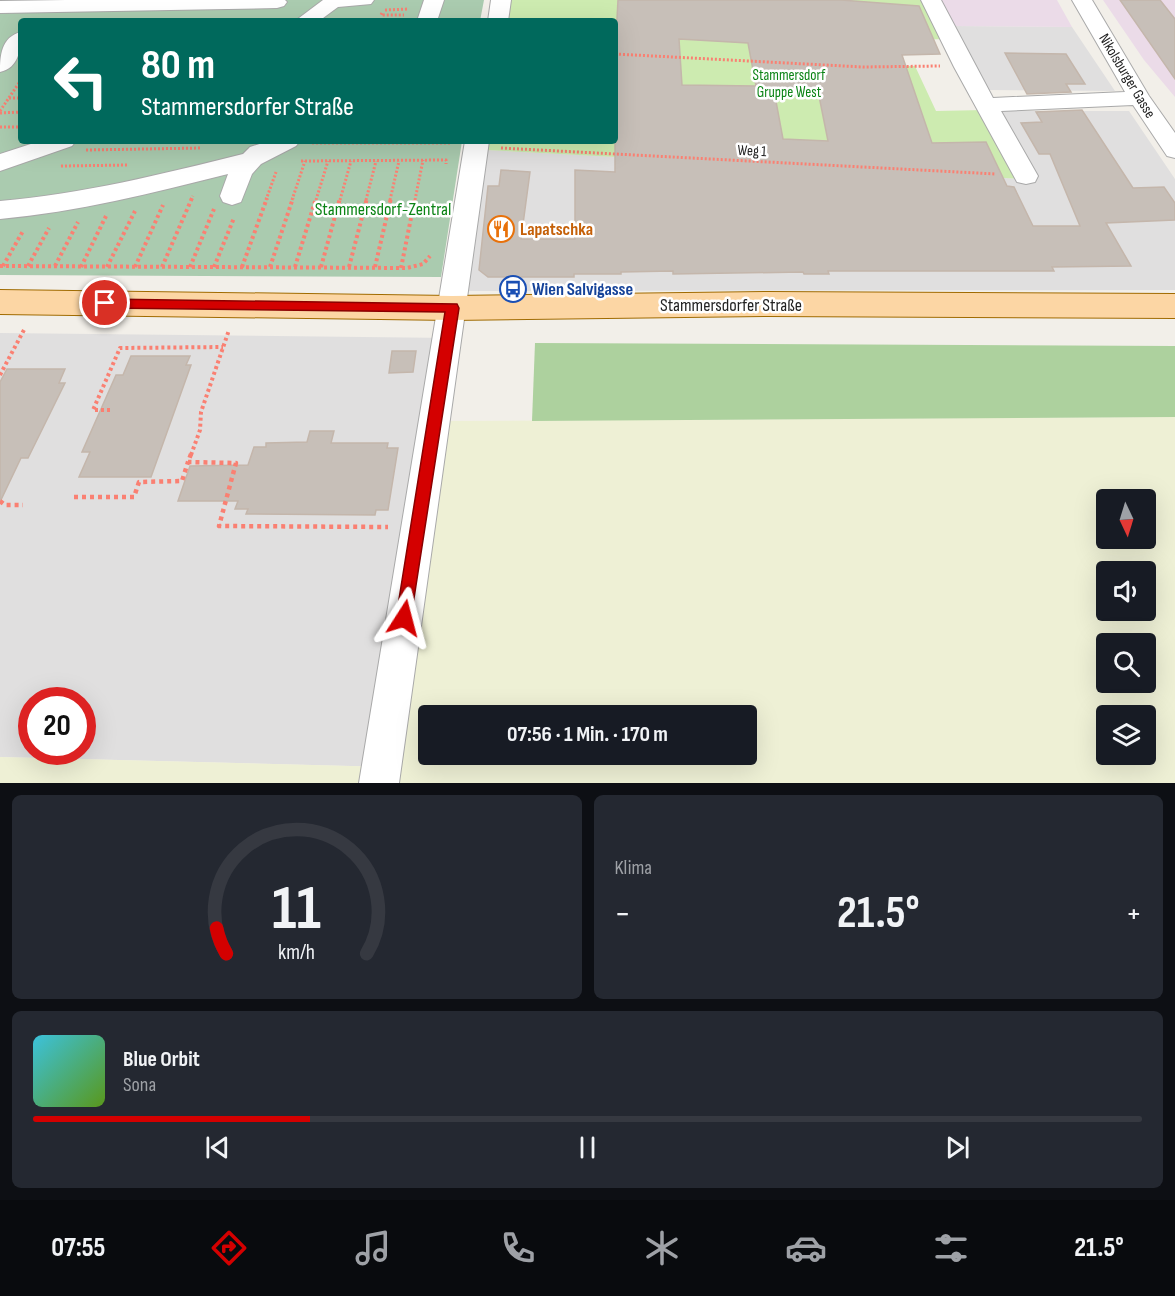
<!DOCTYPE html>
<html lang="de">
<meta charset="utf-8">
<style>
body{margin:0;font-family:"Sofia Sans Condensed",sans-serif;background:#242831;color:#f1f3f6;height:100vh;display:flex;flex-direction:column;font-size:22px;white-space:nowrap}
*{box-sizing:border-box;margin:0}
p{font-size:20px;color:#9ea1a6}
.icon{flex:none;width:33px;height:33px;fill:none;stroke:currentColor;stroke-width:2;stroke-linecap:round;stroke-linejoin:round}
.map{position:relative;height:783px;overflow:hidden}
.sheet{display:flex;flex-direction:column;gap:12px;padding:12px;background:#0d0f14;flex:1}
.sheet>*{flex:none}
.hud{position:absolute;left:18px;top:18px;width:600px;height:126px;border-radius:6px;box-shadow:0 6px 24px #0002;background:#00695c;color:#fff;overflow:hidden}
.needle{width:39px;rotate:176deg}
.buttons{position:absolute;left:1096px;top:489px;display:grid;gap:12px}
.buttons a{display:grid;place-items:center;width:60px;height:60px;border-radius:6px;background:#171b24;box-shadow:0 6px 24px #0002;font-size:30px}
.speed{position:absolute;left:18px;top:687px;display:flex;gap:12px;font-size:30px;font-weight:700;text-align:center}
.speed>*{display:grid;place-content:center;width:78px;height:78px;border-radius:50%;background:#171b24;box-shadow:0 6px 24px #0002;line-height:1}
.speed .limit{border:9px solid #d22;background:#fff;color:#111}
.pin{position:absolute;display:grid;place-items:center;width:51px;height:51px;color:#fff;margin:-26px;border:3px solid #fff;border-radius:50%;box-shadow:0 2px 6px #0007}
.me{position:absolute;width:66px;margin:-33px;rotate:9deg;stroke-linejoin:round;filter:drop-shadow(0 0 4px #0008)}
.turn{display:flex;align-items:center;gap:21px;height:126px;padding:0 24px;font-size:27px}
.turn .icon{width:78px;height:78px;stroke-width:2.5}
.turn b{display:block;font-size:42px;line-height:51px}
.big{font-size:45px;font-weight:700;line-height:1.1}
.sheet .widget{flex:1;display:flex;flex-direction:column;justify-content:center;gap:9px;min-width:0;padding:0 21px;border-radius:9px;background:#242831}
.sheet .dial{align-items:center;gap:0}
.dial svg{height:156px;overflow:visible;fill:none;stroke:#363941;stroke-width:7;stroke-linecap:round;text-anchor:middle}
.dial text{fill:#f1f3f6;stroke:none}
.song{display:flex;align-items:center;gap:18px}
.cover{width:72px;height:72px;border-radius:9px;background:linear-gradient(135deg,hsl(190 70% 55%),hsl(90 70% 35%))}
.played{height:6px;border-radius:3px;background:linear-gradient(90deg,#d40000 25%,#363941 25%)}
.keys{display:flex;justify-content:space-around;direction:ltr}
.heat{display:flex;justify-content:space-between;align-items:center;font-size:33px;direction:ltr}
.sheet .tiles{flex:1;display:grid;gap:12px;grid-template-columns:1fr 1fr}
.widget:last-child{grid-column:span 2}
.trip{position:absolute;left:418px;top:705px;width:339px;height:60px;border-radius:6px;background:#171b24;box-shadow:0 6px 24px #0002;font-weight:700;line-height:60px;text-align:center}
.menu{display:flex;height:96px;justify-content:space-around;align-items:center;background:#090b0e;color:#9ea1a6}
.menu .icon{width:42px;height:42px}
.menu .active{color:#d40000}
.menu b{font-size:27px;color:#f1f3f6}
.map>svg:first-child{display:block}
.residential{fill:#e0dfdf;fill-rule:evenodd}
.industrial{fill:#ebdbe8}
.farmland{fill:#eef0d5;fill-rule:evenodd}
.grass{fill:#cdebb0}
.forest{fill:#add19e}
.cemetery{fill:#aacbaf}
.building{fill:#c7bfb8;stroke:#c4b6ab;stroke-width:1.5;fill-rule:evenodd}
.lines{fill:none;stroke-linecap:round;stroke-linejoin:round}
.minor-casing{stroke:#a9a9a9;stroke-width:2}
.major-casing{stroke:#a06b00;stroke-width:2}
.path-far2{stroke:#fa8072;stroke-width:3;stroke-dasharray:2 2;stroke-linecap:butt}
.path-far1{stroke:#fa8072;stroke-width:4;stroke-dasharray:3 3;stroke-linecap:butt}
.path{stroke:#fa8072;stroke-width:4.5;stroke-dasharray:4 4;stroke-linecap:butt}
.minor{fill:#fff;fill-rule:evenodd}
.major{fill:#fcd6a4;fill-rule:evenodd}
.route{fill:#d40000;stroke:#8a0000;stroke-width:1.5}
.labels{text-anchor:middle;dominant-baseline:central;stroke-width:5;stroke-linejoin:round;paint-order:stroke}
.far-park-label{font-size:15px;fill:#0c8416;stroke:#fff}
.far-street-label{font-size:15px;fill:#222;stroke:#fff}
.park-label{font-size:18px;fill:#0c8416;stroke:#fff}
.food-label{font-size:18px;font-weight:bold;fill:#c56008;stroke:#fff;text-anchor:start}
.transit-label{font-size:18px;font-weight:bold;fill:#164399;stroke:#fff;text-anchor:start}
.street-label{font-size:18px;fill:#222;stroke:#fff}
</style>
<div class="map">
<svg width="1175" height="783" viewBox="0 0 1175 783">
<rect width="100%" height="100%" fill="#f2efe9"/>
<path class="residential" d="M953,26L1072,27L1115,91L988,90Z
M998,111H1129L1175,179V290L463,291L486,150L1021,179Z
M0,333L451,338L390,767L0,757ZM32,700H82V752H32Z"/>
<path class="industrial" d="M938,0H1057L1072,27L953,26Z
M1103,0H1175V97L1144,60Z"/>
<path class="farmland" d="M1175,417V783H0V757L389,767L445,421ZM1107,500H1146V538H1107ZM1107,572H1146V610H1107ZM1107,644H1146V682H1107ZM429,716H747V754H429ZM1107,716H1146V754H1107Z"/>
<path class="grass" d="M509,0H925L946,39L866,41L877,66H915L936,111L985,110L1021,179L486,150L487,141H615V21H506Z"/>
<path class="forest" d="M535,343L1175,346V417L532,421Z"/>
<path class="cemetery" d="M0,0H484L480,21H21V141H462L441,277L0,275Z"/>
<path class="building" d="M618,0H841L919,6L940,54L902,55L932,143L986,142L1007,186L1014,187L1033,226H1080L1050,154H1039L1021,123L1042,122L1036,112L1082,110L1133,188L1164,187L1175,203V220L1106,223L1131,266L1052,267L1054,271H828L829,274H804L803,272L673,274V271L621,272V274H574V277H488L479,270L488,186H499L501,170L530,172L521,239H575V170L615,172V56ZM679,39L748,43L756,86L682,85ZM775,96H819L828,141L783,139Z
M1120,0H1160L1175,19V79Z
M1005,53L1066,54L1085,84H1066L1071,92L1027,94Z
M392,351H416L413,372L389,373Z
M131,356H190L186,365H191L151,477H79L90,452H82L116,375H123Z
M7,369H65L59,383H65L28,458H21L0,502V382Z
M310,431H334L331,443H388L387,448H398L388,510H376L375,515L246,514L248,509H235L238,501H178L190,466L248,465L254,447H266V443L307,442Z"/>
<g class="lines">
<defs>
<path id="minor" d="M66,0H285L287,2L284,6L277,8L0,13V1Z
M323,0H374L371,4L338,7L319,21H295Z
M424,0H444L437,21H417Z
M491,0H511L508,21H488Z
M921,0H941L993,98L1125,92L1072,0H1092L1149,96L1175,133V158L1167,156L1133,105L1001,111L1038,176L1035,182L1026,184L1017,182L954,67Z
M21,32C21,49 19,68 0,72C0,56 1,37 21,32Z
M40,141H76L72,146L0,171V154Z
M269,141H300L296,146L261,164L252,174L241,202L232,205L223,202L220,196L228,174C153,193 77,212 0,219V201C82,194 163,174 243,154L250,147Z
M465,141H489L399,783H359Z"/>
<path id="major" d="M0,290L452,296L769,292L1175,294V318L769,316L452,320L0,314Z"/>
</defs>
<use href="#minor" class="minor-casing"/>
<use href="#major" class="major-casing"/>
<path class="path-far2" d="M385,10L408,9
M382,13L381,15H404
M452,20H472
M615,54L863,67L940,66
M9,98H21
M0,111L21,80
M0,113L21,112
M0,127H21
M312,143H451
M501,148L996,174
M86,150L202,148
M301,161L446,160V164
M61,166L129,165
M191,200L193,196
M266,200L276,172
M292,200L305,161
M316,200L328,161
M340,200L351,161
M366,200L376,161
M390,200L399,161
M415,200L423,160"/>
<path class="path-far1" d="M0,266L407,268L423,264L430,256
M3,266L23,231
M28,266L49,228
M55,266L78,222
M81,267L106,216
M107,267L135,211
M135,267L163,205
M162,267L192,198
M190,267L214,209
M214,267L234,218
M242,267L267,198
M270,267L293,198
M295,267L316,198
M321,267L340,198
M349,267L367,198
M375,267L391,198
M401,268L415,198
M0,375L25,328
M110,410H93L120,348L223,347
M191,455L200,430L201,412L229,330"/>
<path class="path" d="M191,454L188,462L236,463L219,526L388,527
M74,497H134L139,482L182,481L188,462
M0,501L5,505H23"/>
<use href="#minor" class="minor"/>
<use href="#major" class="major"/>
</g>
<path class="route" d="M105,299L457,304L459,308L410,624L404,626L398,624L396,618L445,312L105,308L98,303Z"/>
<defs>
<symbol id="restaurant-ring" viewBox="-11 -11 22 22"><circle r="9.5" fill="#fff" stroke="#e8710a" stroke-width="1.5"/><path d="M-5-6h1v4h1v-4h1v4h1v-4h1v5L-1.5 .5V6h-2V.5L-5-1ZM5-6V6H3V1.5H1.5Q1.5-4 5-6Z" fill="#e8710a"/></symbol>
<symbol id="bus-ring" viewBox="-11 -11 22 22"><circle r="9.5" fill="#fff" stroke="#1a4fb4" stroke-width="1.5"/><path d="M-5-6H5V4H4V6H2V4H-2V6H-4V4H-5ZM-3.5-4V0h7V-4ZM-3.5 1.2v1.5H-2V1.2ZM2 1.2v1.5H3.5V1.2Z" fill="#1a4fb4"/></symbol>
</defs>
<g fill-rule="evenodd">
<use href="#restaurant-ring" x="486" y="214" width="30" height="30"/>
<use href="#bus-ring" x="498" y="274" width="30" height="30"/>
</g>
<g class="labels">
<g class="far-park-label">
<text x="789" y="75">Stammersdorf<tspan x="789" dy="17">Gruppe West</tspan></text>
</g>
<g class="far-street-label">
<text transform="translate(1127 76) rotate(59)">Nikolsburger Gasse</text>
<text transform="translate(752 151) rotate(3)">Weg 1</text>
</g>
<g class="park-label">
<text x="383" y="209">Stammersdorf-Zentral</text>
</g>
<g class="food-label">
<text x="520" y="229">Lapatschka</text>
</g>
<g class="transit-label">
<text x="532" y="289">Wien Salvigasse</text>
</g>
<g class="street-label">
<text x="731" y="305">Stammersdorfer Straße</text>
</g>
</g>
</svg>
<div class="buttons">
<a><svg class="needle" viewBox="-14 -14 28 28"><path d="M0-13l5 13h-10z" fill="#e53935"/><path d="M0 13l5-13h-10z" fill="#9ea1a6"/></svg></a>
<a><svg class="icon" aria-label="sound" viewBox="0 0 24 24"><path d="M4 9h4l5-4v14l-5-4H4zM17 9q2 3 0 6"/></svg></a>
<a><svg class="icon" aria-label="search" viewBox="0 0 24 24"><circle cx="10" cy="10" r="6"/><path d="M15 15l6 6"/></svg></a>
<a><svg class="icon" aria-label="layers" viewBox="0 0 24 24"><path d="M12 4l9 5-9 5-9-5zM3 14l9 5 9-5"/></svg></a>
</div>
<div class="speed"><div class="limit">20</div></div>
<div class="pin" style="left:105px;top:303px;background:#d93025"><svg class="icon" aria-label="arrive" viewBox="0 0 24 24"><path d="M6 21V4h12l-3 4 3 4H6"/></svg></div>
<svg class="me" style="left:404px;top:618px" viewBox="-20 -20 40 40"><path d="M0-17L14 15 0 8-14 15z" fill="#d40000" stroke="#fff" stroke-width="4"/></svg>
<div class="trip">07:56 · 1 Min. · 170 m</div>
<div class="hud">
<div class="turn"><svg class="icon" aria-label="left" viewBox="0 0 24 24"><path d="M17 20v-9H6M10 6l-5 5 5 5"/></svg><div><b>80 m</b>Stammersdorfer Straße</div></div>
</div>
</div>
<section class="sheet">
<div class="tiles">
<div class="widget dial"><svg viewBox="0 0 100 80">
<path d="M14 69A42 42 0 1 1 86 69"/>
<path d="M14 69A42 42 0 0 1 9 56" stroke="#d40000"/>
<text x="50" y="56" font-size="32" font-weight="700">11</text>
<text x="50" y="72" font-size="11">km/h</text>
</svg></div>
<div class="widget"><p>Klima</p>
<div class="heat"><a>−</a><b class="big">21.5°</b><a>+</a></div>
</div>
<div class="widget">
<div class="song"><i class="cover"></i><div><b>Blue Orbit</b><p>Sona</p></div></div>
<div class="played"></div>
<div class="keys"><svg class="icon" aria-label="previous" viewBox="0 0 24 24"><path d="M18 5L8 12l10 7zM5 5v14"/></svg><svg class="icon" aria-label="pause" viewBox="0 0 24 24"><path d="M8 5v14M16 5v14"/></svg><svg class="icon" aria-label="next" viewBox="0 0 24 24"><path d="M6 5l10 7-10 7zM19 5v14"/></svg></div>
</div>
</div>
</section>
<nav class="menu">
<b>07:55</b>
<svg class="icon active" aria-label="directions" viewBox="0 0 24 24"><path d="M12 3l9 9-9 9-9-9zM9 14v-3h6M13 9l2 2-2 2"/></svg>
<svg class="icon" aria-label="music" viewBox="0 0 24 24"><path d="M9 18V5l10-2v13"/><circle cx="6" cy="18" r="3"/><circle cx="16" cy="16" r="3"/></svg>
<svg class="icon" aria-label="phone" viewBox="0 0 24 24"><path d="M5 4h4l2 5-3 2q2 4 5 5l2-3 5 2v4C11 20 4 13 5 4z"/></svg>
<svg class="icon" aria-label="climate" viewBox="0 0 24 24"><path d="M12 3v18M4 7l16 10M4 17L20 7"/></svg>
<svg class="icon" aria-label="car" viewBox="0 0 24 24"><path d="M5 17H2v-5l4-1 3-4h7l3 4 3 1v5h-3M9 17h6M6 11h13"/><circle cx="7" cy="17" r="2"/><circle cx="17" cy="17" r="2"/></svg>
<svg class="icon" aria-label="filters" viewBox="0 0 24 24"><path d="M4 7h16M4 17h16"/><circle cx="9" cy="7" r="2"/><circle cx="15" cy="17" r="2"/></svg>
<b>21.5°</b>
</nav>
